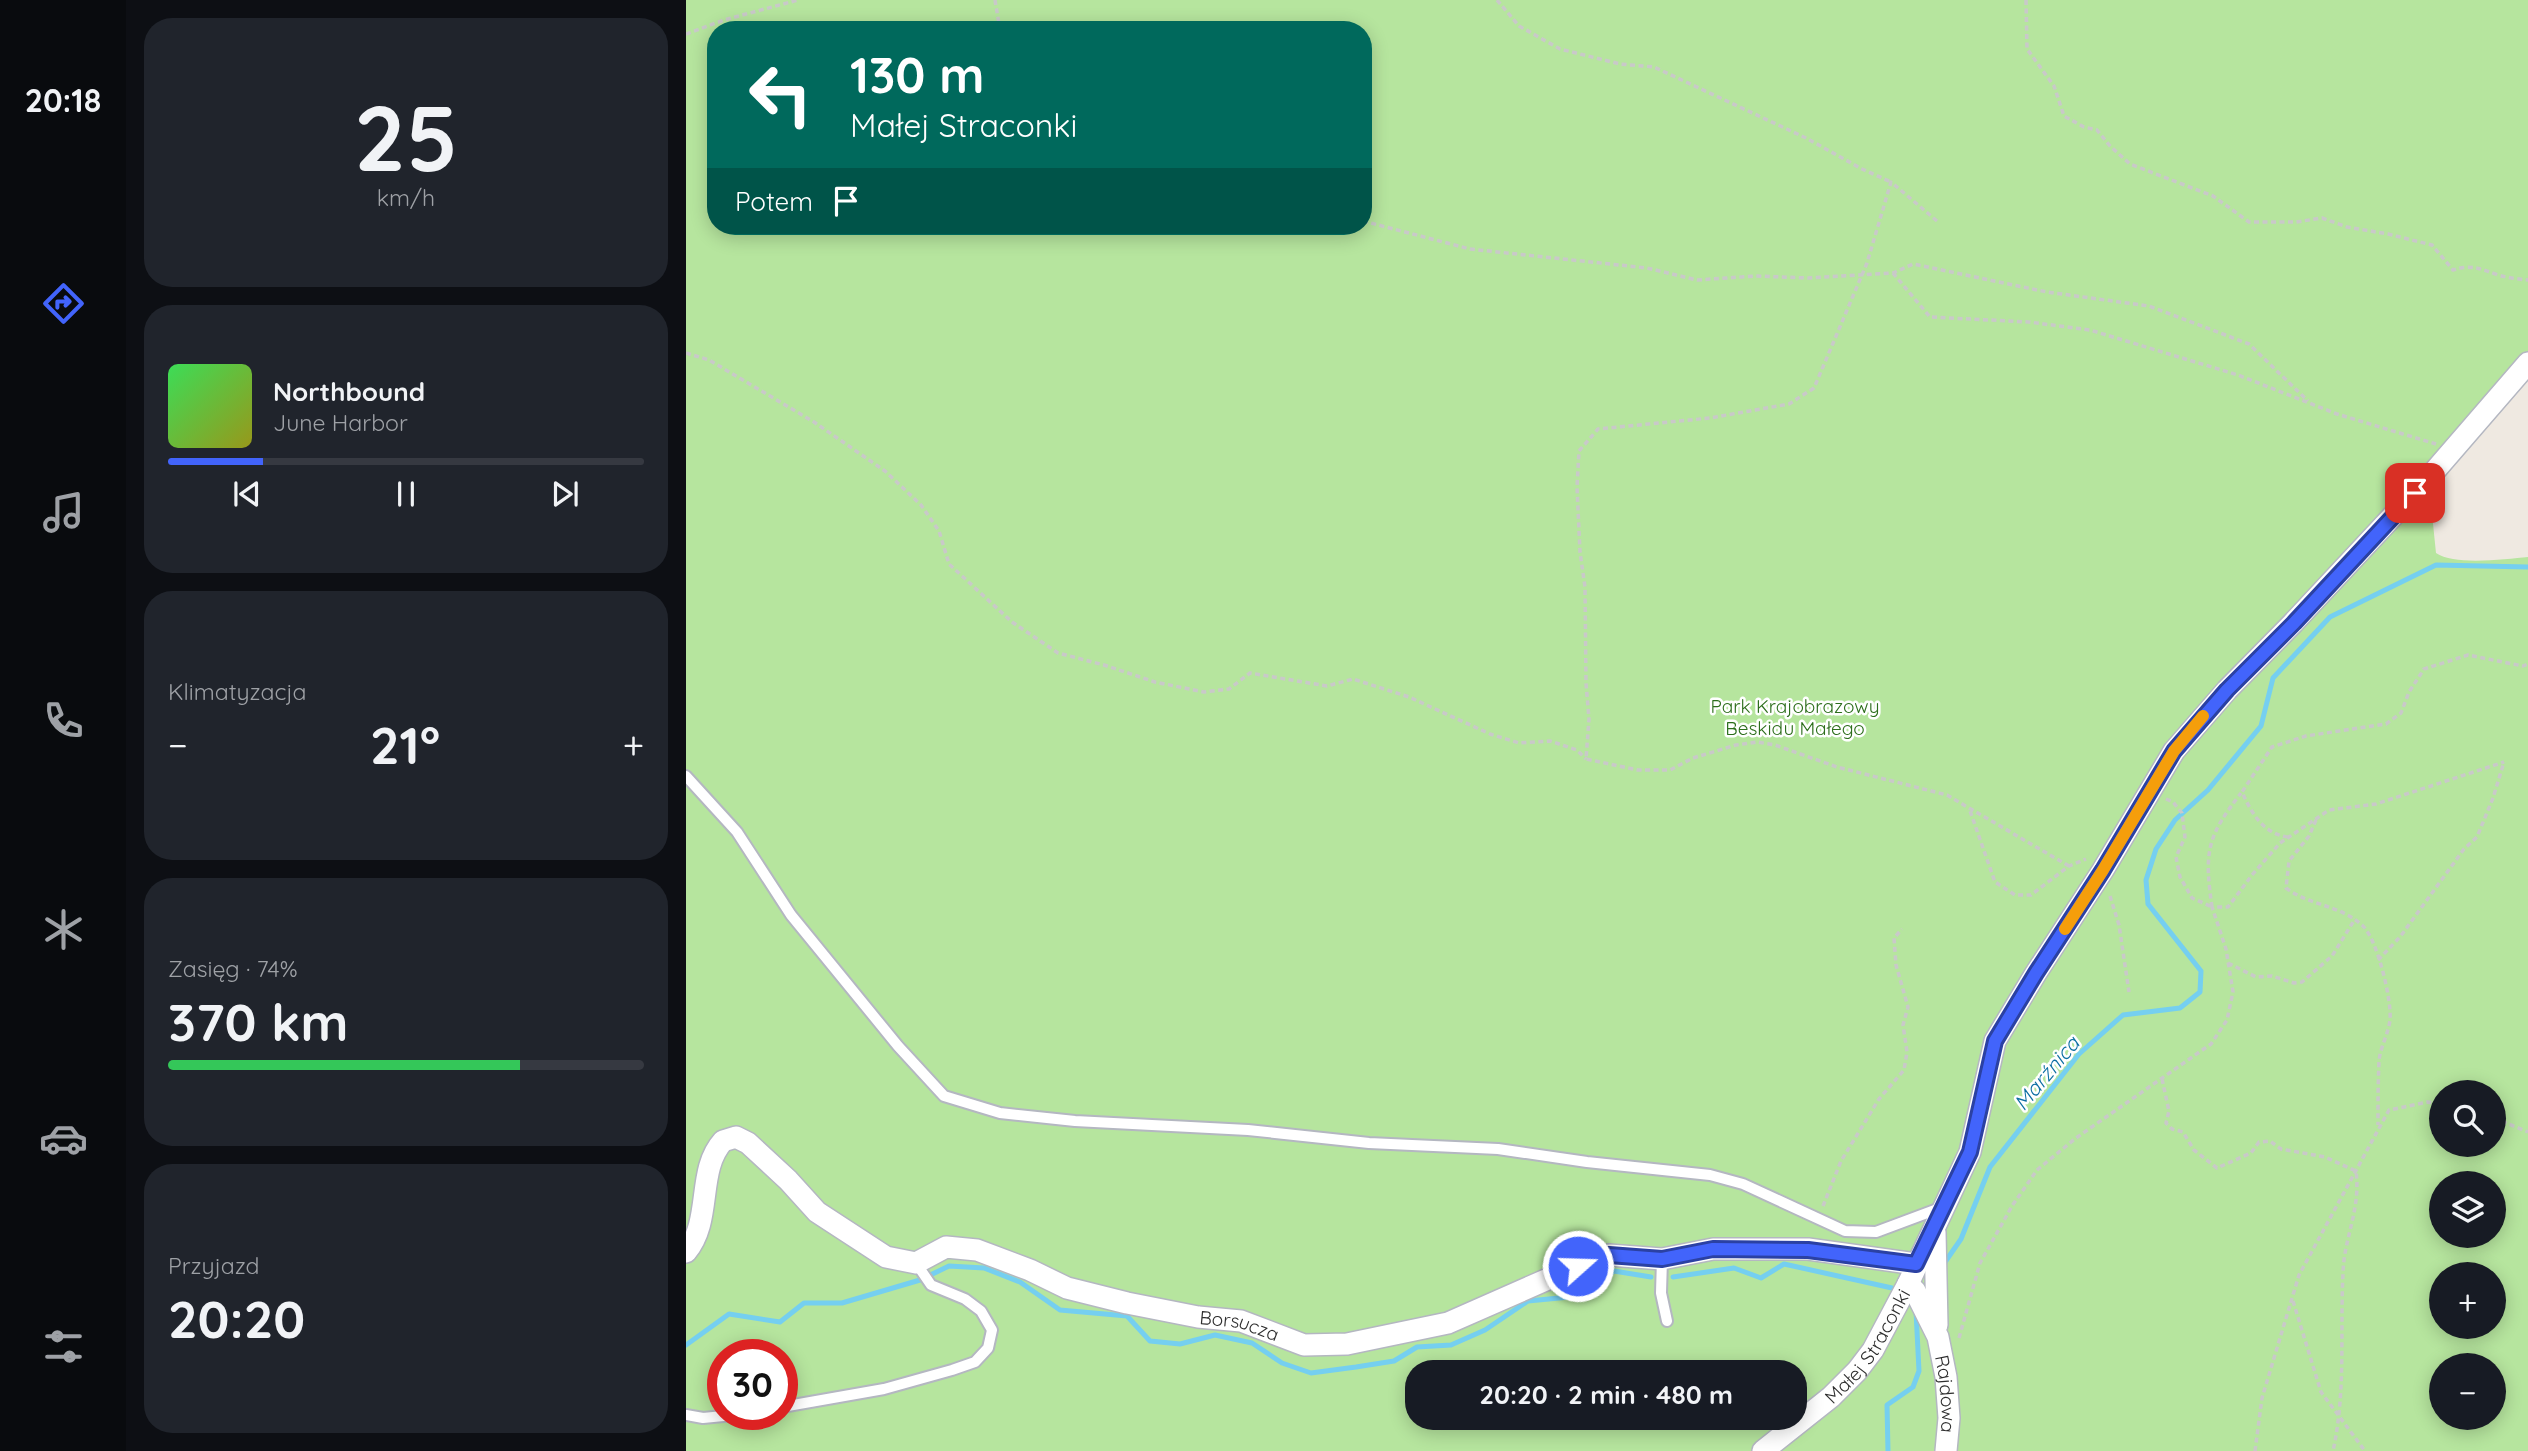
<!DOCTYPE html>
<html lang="pl">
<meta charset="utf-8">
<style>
body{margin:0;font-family:Quicksand,sans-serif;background:#20242c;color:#f1f3f6;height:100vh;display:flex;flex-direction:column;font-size:26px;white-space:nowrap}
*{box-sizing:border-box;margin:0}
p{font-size:23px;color:#9ea1a6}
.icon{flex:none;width:38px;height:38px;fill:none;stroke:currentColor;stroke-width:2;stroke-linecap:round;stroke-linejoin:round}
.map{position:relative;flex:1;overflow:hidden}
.details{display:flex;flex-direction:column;gap:18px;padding:18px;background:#0d0f14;width:560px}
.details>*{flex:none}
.guide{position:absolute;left:21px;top:21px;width:665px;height:214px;border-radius:28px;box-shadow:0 4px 18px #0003;background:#00695c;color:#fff;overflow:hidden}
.fabs{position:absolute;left:1743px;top:1080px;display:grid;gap:14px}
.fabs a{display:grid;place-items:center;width:77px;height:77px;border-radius:50%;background:#171b24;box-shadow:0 4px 18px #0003;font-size:35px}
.speed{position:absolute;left:21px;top:1339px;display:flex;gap:14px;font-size:35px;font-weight:700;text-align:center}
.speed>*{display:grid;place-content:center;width:91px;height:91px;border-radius:50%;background:#171b24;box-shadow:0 4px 18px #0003;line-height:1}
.speed .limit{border:10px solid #d22;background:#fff;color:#111}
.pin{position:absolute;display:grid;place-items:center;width:60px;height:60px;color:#fff;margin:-30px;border-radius:14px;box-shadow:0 4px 10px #0006}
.me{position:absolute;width:77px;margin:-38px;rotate:70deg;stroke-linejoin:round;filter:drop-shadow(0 0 5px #0008)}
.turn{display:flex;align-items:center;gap:24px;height:147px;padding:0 28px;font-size:32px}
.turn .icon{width:91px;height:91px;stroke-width:2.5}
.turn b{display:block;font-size:49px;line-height:60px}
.then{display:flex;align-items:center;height:66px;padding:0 28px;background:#0003;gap:14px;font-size:26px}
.big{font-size:52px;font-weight:700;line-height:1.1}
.details .tile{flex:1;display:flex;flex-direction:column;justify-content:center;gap:10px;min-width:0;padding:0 24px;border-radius:28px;background:#20242c}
.details .dial{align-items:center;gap:0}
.dial b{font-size:91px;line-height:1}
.song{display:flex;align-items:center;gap:21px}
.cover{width:84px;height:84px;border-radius:10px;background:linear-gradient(135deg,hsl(130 70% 55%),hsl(60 70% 35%))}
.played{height:7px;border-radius:4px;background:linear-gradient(90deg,#4264fb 20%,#363941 20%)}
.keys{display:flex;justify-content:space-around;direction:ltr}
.heat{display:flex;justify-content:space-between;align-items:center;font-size:38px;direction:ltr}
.charge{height:10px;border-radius:5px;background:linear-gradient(90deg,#34c759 74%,#363941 0)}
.trip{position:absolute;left:719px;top:1360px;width:402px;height:70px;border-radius:28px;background:#171b24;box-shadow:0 4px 18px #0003;font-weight:700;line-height:70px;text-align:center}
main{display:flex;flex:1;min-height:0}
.dock{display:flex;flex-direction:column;width:126px;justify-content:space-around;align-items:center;background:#090b0e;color:#9ea1a6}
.dock .icon{width:49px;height:49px}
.dock .current{color:#4264fb}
.dock b{font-size:32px;color:#f1f3f6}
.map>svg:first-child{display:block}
.green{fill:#b6e59e;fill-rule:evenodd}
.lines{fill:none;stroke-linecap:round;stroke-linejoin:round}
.stream{stroke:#75cff0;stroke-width:5}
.lane-casing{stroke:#b4b7c1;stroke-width:14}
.street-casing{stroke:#b4b7c1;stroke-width:24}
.path{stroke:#c9c9c9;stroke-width:3.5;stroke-dasharray:5 3.5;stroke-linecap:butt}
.lane{stroke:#fff;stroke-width:10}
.street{stroke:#fff;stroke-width:21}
.route-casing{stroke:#2b41a3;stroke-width:18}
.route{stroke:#4264fb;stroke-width:12}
.slow{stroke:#f59e0b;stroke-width:12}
.labels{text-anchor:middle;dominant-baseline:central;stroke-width:5;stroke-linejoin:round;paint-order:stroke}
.park-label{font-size:19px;fill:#2c6e1b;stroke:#fff}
.street-label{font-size:19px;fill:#2e2e2e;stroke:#fff}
.water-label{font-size:21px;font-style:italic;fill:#0d6fa3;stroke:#fff}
</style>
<main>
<nav class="dock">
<b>20:18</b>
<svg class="icon current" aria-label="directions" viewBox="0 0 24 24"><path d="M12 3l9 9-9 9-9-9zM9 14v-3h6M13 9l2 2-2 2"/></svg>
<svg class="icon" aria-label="music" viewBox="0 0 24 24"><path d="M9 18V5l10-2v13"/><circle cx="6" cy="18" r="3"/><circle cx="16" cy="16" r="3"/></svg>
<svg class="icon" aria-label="phone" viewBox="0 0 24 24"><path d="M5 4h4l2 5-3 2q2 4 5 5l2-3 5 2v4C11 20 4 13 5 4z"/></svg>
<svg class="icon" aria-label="climate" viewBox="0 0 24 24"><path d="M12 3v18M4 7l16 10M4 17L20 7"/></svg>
<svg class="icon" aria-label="car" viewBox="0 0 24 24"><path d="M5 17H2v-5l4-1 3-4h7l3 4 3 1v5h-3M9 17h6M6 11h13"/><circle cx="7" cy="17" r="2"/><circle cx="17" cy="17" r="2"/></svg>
<svg class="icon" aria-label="filters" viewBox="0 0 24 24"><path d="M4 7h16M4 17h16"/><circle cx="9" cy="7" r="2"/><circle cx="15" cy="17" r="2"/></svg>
</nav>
<section class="details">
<div class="tile dial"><b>25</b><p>km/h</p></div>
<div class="tile">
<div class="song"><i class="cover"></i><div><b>Northbound</b><p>June Harbor</p></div></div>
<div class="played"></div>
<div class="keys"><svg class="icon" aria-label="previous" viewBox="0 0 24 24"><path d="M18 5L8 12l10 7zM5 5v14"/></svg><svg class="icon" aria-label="pause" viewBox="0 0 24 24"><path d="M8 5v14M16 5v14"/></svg><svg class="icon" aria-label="next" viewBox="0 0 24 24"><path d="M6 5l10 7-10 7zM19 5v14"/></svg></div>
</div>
<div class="tile"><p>Klimatyzacja</p>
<div class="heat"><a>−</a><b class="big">21°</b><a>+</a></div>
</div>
<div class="tile"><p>Zasięg · 74%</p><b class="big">370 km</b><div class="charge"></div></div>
<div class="tile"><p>Przyjazd</p><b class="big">20:20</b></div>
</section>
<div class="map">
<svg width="1842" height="1451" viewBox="0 0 1842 1451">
<rect width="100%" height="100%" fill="#efe9e1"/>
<path class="green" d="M0,0H1842V355L1741,465L1750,553C1769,566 1819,559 1842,557V1451H0ZM30,30H677V226H30ZM1755,1092H1808V1144H1755ZM1755,1183H1808V1236H1755ZM1755,1274H1808V1326H1755ZM37,1354H96V1414H37ZM1755,1365H1808V1418H1755ZM732,1372H1110V1418H732Z"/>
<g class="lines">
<path class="stream" d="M1257,1265L1275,1239L1304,1167L1393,1054L1437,1015L1494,1008L1514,992L1515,971L1462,904L1460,880L1470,849L1489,820L1522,790L1575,726L1587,678L1644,617L1750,565L1842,567
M987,1277L1048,1268L1075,1278L1098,1264L1206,1288L1212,1292
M0,1345L43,1314L94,1322L118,1303H156L234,1280L263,1266L298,1268L334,1282L374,1310L441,1316L464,1341L494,1344L529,1335L566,1343L596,1363L625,1373L670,1367L708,1361L731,1347L765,1345L799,1330L842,1301L894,1296L928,1271L965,1277
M1202,1451L1201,1405L1227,1387L1233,1371L1230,1311"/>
<defs>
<path id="lane" d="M0,776L51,832L105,915L212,1046L258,1096L314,1113L389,1121L562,1130L683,1143L812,1149L901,1162L1024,1175L1057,1184L1159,1231L1190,1232L1257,1207
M976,1259L975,1293L981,1321
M96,1407L198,1389L266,1370L289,1362L302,1348L306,1330L295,1311L279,1299L245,1285L230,1263
M0,1415L17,1418L58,1414"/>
<g id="street">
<path d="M1249,1232L1251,1325"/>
<path id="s1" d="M0,1252C27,1220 10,1171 37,1141L50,1137L62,1143L102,1180L131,1212L200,1257L230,1263L260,1247L291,1250L344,1270L381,1288L441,1303L512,1317L555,1321L618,1345L661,1344L762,1323L878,1272L923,1255L976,1259L1027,1249H1122L1230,1264"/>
<path id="s2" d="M1222,1284L1229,1291L1252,1337L1260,1377L1263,1418L1260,1451"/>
<path id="s3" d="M1077,1451L1145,1397L1171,1371L1187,1350L1222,1284L1284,1152L1309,1041L1350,973L1417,870L1488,751L1541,690L1607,623L1746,474L1842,363"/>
</g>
</defs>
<use href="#lane" class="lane-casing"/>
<use href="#street" class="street-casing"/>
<path class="path" d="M309,0L314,30
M811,0L833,26L874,49L934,64L968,67L1120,138L1176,169L1205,182
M1340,0L1341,49L1368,86L1378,116L1398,127L1411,130L1424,146L1444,164L1527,196L1563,222H1610L1636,218L1661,227L1702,234L1746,245L1767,270C1785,264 1795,269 1812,275C1822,278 1832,279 1842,280
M0,34L38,20L112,0
M677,221L784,249L961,268L1011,280L1070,276L1122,278L1207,273L1227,264L1361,292L1463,306L1563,344L1622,401
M1251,221L1205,182L1181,263L1128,388L1103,404L1024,418L912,429L893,451L891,487L894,552L899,587L900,683L903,719L900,759L952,770H984L1007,758L1050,745L1071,742L1089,745L1151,767L1261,795L1283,808
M1207,273L1244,317L1343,322L1404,330L1552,375L1651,414L1750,444
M0,353L23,360L128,422L199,471L235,505L253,531L263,564L326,622L372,653L418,665L469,682L518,692L543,689L564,673L641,686L667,679L723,697L804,734L833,743L864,741L891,750L900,759
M1480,799L1487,802L1496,813L1499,837L1490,857L1494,877L1506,898L1526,907
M1630,820L1623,836L1603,861L1600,888C1624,906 1652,904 1676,925C1691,938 1706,1000 1704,1020C1702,1035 1694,1048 1693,1061C1692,1083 1692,1104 1692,1125
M1602,837C1577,834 1565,812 1556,792L1586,747L1620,736L1700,724L1715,713L1723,692L1738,669L1782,655L1837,666L1842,664
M1383,866L1283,808L1309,882L1329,895H1345L1383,866L1400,859
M1424,896L1433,925L1443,992
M1526,907C1518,851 1521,837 1555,793
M1692,960L1714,937L1778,849L1791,837L1807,798L1818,762
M1542,963L1570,977L1586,976L1608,983L1616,982L1646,956L1669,919
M1476,1079L1483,1111L1480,1123L1486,1129L1497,1132L1508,1150L1531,1168L1565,1153L1573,1142L1584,1141L1595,1149L1639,1157L1670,1171C1675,1210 1658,1237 1657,1273C1654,1333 1660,1392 1647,1451
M1808,1118L1842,1132
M1137,1206L1155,1161L1193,1099L1218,1070L1221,1052L1217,1025L1222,1007L1210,965L1208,938L1216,929
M1607,1301L1635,1392L1679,1451
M1273,1338L1294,1263L1326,1206L1351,1170L1390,1138L1525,1044L1541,1020L1547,992L1540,949L1526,907H1542L1566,875L1594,843L1643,810L1690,804L1818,762
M1569,1451L1576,1398L1613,1275L1703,1110L1742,1102L1755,1105"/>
<use href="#lane" class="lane"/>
<use href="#street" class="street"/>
</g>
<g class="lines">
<defs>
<path id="route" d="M892,1266L923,1255L976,1259L1027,1249L1122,1250L1230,1264L1284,1152L1309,1041L1350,973L1417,870L1488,751L1541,690L1608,623L1729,493"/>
</defs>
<use href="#route" class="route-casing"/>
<use href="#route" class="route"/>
<path class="slow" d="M1379,929L1417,870L1488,751L1517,716"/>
</g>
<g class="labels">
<g class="park-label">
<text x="1109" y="706">Park Krajobrazowy<tspan x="1109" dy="22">Beskidu Małego</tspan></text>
</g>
<g class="street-label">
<text stroke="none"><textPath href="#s1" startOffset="696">Borsucza</textPath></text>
<text stroke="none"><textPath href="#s3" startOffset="150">Małej Straconki</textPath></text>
<text stroke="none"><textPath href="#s2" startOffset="119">Rajdowa</textPath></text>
</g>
<g class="water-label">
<text transform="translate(1360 1073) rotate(-50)">Marźnica</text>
</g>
</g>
</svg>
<div class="fabs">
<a><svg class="icon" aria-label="search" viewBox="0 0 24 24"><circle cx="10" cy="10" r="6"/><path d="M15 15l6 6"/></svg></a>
<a><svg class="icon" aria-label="layers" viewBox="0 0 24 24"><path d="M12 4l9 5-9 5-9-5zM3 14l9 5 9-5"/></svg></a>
<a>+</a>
<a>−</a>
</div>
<div class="speed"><div class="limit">30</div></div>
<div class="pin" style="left:1729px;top:493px;background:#d93025"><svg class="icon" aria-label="arrive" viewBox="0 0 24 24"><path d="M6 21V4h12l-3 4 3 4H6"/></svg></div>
<svg class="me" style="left:892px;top:1266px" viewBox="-20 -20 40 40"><circle r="17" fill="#4264fb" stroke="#fff" stroke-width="3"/><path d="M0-11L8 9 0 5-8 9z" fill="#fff"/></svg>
<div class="trip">20:20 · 2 min · 480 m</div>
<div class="guide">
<div class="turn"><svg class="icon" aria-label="left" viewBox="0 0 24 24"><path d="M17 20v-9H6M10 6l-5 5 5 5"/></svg><div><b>130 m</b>Małej Straconki</div></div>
<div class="then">Potem<svg class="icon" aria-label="arrive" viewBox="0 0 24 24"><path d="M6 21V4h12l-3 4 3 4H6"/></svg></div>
</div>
</div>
</main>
